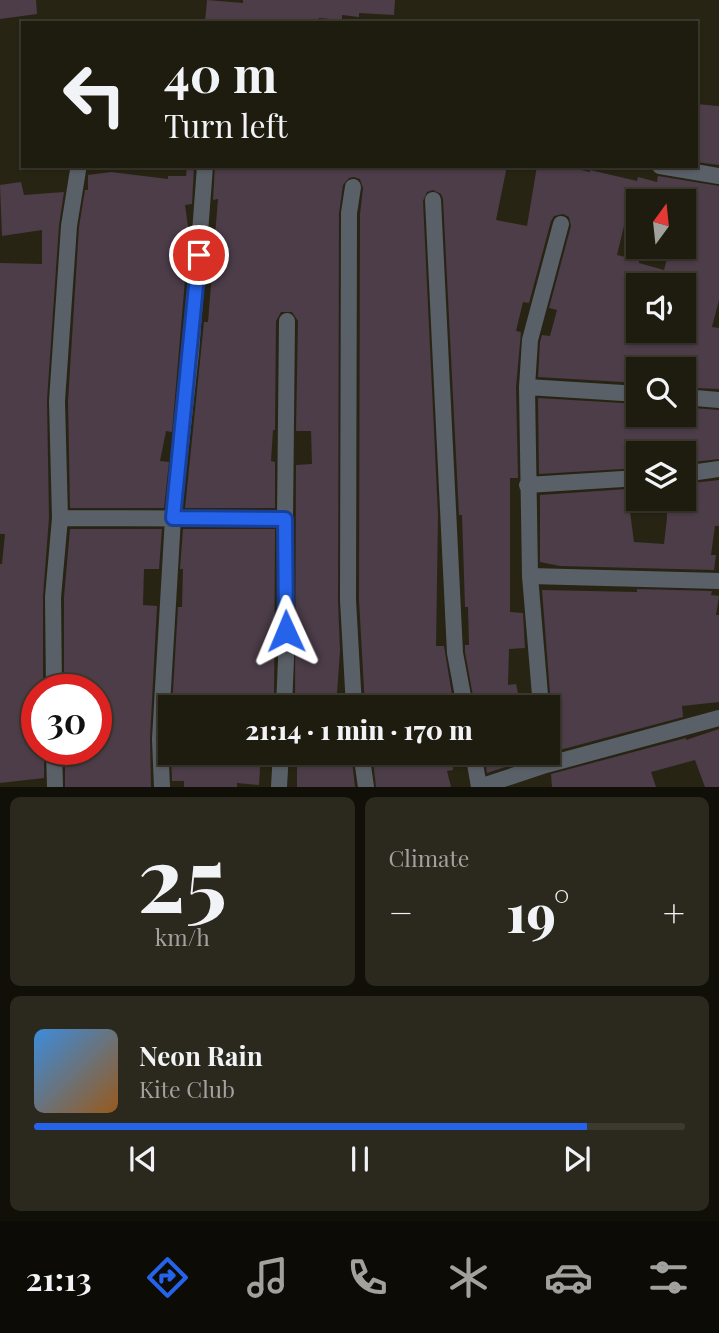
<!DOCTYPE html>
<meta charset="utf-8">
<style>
body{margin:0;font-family:"Playfair Display",serif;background:#2b281d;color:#f1f3f6;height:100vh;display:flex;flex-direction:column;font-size:26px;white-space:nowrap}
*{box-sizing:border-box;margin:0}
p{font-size:23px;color:#a1a19e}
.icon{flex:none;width:38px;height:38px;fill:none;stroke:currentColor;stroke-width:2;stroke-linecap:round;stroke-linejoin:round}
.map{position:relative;height:787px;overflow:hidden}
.panel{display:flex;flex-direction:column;gap:10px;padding:10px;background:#100f08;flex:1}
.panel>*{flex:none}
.banner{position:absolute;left:21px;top:21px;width:677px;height:147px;border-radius:0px;box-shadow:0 2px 5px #0004,0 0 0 2px #3c392f;background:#1e1b0f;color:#f1f3f6;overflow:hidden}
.needle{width:46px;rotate:15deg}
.fabs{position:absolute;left:626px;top:189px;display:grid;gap:14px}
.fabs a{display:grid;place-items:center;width:70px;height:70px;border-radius:0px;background:#1e1b0f;box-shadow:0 2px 5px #0004,0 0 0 2px #3c392f;font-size:35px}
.speed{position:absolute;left:21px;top:674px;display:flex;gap:14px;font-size:35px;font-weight:700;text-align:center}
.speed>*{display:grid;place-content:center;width:91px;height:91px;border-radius:50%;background:#1e1b0f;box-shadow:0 2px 5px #0004,0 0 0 2px #3c392f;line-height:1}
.speed .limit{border:10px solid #d22;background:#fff;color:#111}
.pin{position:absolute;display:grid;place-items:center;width:60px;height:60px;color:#fff;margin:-30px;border:4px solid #fff;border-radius:50%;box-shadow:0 2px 7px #0007}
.me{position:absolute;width:77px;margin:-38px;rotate:359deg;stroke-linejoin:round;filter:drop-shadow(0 0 5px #0008)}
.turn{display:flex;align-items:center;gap:24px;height:147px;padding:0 28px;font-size:32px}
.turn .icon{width:91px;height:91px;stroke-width:2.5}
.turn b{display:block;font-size:49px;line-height:60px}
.big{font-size:52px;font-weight:800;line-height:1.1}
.panel .card{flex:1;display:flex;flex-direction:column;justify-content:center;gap:10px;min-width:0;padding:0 24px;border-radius:10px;background:#2b281d}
.panel .dial{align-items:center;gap:0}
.dial b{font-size:91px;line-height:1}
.song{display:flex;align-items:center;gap:21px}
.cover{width:84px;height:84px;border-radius:10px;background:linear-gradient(135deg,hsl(210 70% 55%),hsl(30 70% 35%))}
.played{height:7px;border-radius:4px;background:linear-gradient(90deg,#2563eb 85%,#3c392f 85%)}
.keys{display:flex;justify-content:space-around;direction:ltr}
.heat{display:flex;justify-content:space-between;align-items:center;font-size:38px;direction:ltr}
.panel .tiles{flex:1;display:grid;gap:10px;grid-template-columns:1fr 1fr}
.card:last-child{grid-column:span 2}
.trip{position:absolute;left:158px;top:695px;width:402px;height:70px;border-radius:0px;background:#1e1b0f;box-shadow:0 2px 5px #0004,0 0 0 2px #3c392f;font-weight:800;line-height:70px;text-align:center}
.menu{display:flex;height:112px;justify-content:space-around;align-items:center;background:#0c0b06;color:#a1a19e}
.menu .icon{width:49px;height:49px}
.menu .current{color:#2563eb}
.menu b{font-size:32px;color:#f1f3f6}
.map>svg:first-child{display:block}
.building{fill:#4c3d49;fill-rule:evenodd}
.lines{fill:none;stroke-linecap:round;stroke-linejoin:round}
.minor{stroke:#5a6067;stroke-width:16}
.route-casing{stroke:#184099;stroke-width:18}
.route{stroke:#2563eb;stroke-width:12}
</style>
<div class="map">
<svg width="719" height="787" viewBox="0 0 719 787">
<rect width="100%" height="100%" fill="#282414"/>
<path class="building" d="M0,0H36L37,14L0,19Z
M207,0L243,3V0H395L394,15L359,13V17L342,15V20L319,18L318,23L205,22Z
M696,104L719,106V165L696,162Z
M187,166H194L192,204L185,205L189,233L172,432L166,431L160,461L169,462L164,508H70L68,401L79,227L85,190H88V175L111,172L168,179V176H186Z
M215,166H507L496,220L527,226L537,166H564L590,172V170L637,181L638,177L657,182L658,176L719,186V300L712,327L719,328V389L697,388L698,384L693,383L696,369H639V383L538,377L540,342L542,335L550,336L557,310L549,308L571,226L569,217L563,214L554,216L551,221L529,303L523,302L516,331L521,332L516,387L518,478H510V612L523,613L525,648L509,649L508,685L516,684L521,707H475L465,652V645H469L468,607H465L462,515H459L443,199L441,194L433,190L427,192L423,201L438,515L436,646H444L454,707H365L359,600L360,214L363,188L360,179L354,177L349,178L343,185L339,213L338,601L340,651L336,707H295L296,465L312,464L311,431H296L298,321L292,312H281L276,321L275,430H273L271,461L275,462V508H185L204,322H208L218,199L213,200ZM630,201H684V247H670L664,270L639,263V260L617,255ZM639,285H684V331H639Z
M21,182L24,195L64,192L59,225L47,400L49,518L43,596V690H34V699L37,749H44V778L0,783V564H2L5,534H0V263L42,264V230L2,236L0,185Z
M538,398L639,404V415H684V412L692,413L693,408L719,410V459L684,463V453H639V468L539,474Z
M719,480V526H715L711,555H716L714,570L560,566L540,562V495L627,489L634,542L664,544L667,518V499H684V484Z
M70,529H162L159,569H144L143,605L157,606L150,738L151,787H65V749H99L96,690H64V597Z
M183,529H275L274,704L172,707L178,607H182L183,569H180Z
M637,589L712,591L711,595L719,596L716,615H719V702L682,706L683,717L556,751L549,714L551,706L542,590L637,592Z
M719,729V787H705L695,760L651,772L656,787H552L551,774L686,738V740Z
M171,752H261L259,785L237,783V787H184V781H172Z
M297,752H351L355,787H297Z
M372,752H452L453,770L447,771L451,787H376Z
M484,752H529L530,759L487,773Z"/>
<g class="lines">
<path class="minor" d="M660,166L719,176
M353,187L349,213L348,600L354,707
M433,200L455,653L465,707
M527,387L639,394
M684,397L719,400
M684,474L719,469
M527,485L639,478
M60,518L285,519
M530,576L719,581
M54,690L53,597L60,518L57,401L69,226L78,170
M284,707L286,659L285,519L287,321
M541,707L530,576L527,387L530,340L561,224
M54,749L55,787
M361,752L366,787
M473,752L479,787
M162,787L160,739L173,518L191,353L205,166
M279,787L281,752
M479,787L546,765L719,718"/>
</g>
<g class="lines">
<defs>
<path id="route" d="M199,255L173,518L285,519L286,631"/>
</defs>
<use href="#route" class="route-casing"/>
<use href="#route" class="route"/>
</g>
</svg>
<div class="fabs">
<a><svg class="needle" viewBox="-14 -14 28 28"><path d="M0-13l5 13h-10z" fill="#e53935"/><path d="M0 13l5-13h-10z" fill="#a1a19e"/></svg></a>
<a><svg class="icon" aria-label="sound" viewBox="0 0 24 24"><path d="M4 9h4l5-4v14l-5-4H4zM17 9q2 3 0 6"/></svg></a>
<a><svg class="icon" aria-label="search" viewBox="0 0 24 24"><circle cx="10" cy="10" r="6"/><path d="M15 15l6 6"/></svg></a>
<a><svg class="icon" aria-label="layers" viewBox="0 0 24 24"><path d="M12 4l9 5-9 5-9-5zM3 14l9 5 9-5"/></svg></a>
</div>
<div class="speed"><div class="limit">30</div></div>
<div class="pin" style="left:199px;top:255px;background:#d93025"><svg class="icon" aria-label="arrive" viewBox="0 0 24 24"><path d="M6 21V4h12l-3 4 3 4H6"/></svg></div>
<svg class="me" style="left:286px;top:631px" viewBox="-20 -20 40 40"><path d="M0-17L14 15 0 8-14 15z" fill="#2563eb" stroke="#fff" stroke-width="4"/></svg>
<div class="trip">21:14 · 1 min · 170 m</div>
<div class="banner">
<div class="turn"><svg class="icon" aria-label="left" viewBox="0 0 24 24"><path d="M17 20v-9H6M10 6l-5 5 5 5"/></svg><div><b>40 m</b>Turn left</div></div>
</div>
</div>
<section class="panel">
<div class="tiles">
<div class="card dial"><b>25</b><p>km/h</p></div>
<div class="card"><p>Climate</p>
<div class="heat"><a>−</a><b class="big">19°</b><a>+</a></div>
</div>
<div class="card">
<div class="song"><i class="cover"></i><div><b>Neon Rain</b><p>Kite Club</p></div></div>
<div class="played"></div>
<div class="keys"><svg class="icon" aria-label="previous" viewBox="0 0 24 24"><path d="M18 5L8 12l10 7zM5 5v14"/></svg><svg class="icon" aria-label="pause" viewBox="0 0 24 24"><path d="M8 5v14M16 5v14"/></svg><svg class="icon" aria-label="next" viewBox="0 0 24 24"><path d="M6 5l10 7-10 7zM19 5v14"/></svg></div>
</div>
</div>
</section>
<nav class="menu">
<b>21:13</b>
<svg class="icon current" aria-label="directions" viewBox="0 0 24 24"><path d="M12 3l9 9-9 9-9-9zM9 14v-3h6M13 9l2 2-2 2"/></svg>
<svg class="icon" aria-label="music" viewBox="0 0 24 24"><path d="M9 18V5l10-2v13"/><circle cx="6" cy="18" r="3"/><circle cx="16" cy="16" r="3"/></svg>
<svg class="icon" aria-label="phone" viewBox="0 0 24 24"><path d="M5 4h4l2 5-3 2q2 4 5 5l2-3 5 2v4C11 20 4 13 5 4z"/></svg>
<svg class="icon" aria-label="climate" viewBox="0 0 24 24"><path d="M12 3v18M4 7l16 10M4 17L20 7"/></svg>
<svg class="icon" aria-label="car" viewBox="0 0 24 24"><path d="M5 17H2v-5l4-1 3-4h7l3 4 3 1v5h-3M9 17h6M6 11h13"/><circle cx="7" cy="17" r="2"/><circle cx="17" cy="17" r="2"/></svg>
<svg class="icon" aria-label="filters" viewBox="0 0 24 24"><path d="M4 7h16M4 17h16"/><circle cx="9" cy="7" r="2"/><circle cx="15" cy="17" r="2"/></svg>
</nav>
